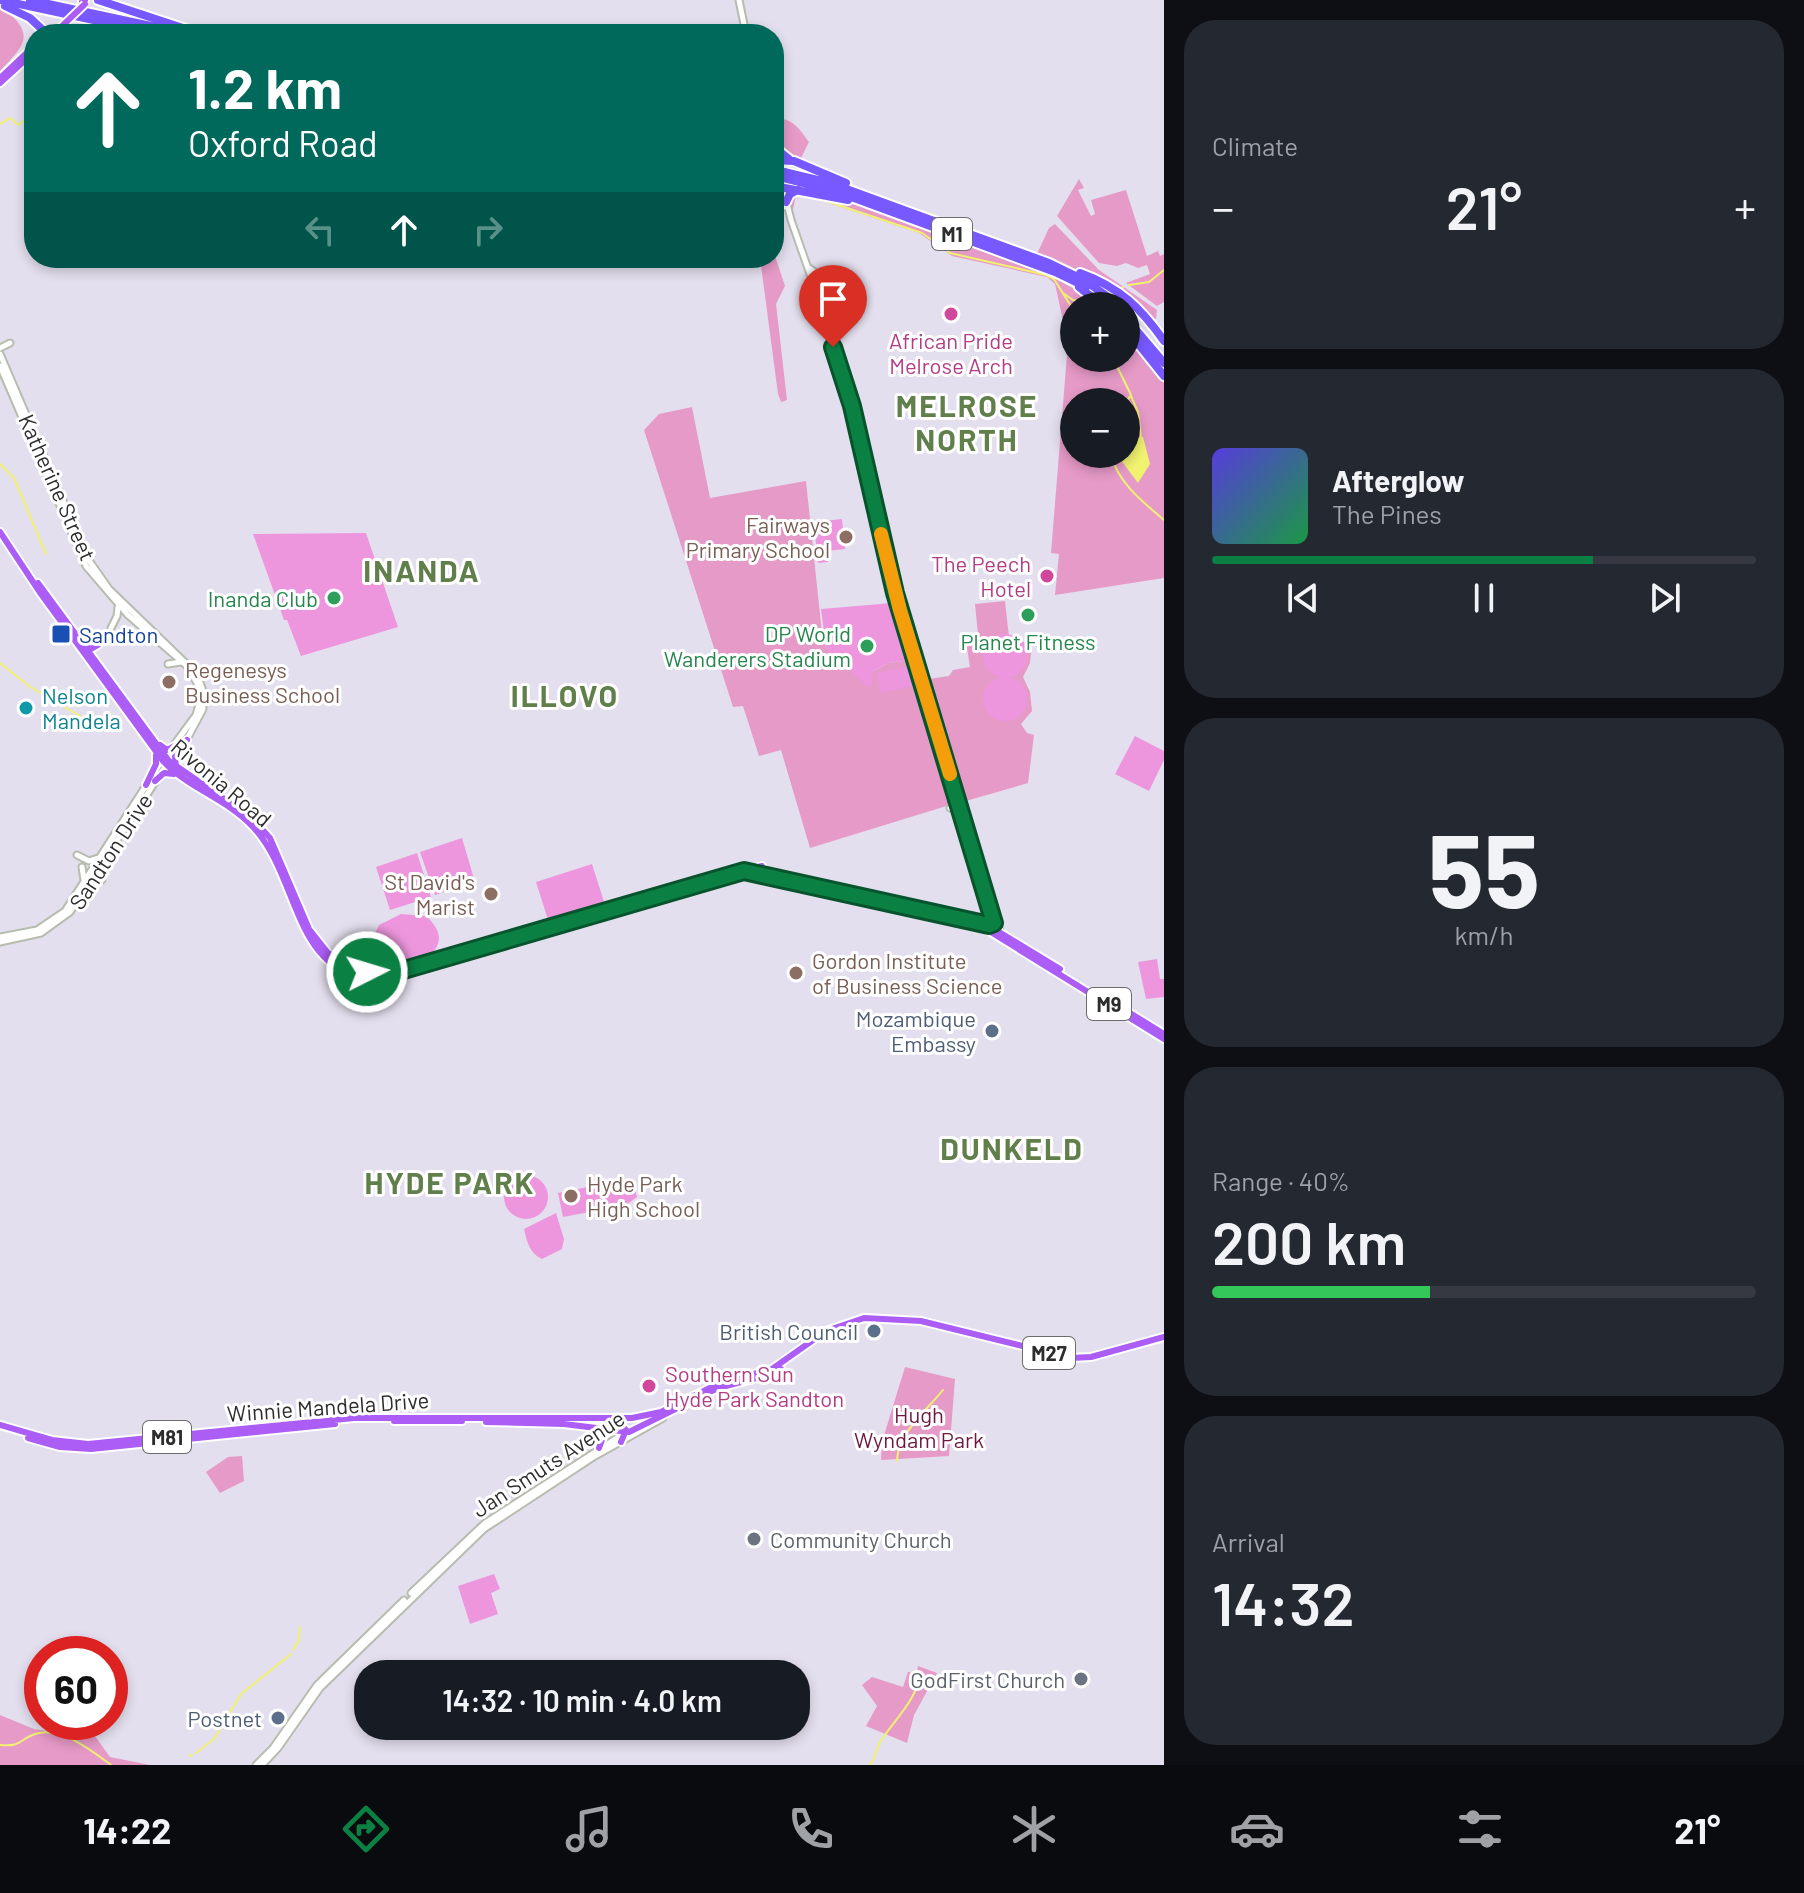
<!DOCTYPE html>
<meta charset="utf-8">
<style>
body{margin:0;font-family:Barlow,sans-serif;background:#242831;color:#f1f3f6;height:100vh;display:flex;flex-direction:column;font-size:30px;white-space:nowrap}
*{box-sizing:border-box;margin:0}
p{font-size:26px;color:#9ea1a6}
.icon{flex:none;width:44px;height:44px;fill:none;stroke:currentColor;stroke-width:2;stroke-linecap:round;stroke-linejoin:round}
.map{position:relative;flex:1;overflow:hidden}
.sheet{display:flex;flex-direction:column;gap:20px;padding:20px;background:#0d0f14;width:640px}
.sheet>*{flex:none}
.banner{position:absolute;left:24px;top:24px;width:760px;height:244px;border-radius:32px;box-shadow:0 4px 12px #0003;background:#00695c;color:#fff;overflow:hidden}
.controls{position:absolute;left:1060px;top:292px;display:grid;gap:16px}
.controls a{display:grid;place-items:center;width:80px;height:80px;border-radius:50%;background:#171b24;box-shadow:0 4px 12px #0003;font-size:40px}
.speed{position:absolute;left:24px;top:1636px;display:flex;gap:16px;font-size:40px;font-weight:700;text-align:center}
.speed>*{display:grid;place-content:center;width:104px;height:104px;border-radius:50%;background:#171b24;box-shadow:0 4px 12px #0003;line-height:1}
.speed .limit{border:12px solid #d22;background:#fff;color:#111}
.pin{position:absolute;display:grid;place-items:center;width:68px;height:68px;color:#fff;margin:-82px -34px;border-radius:50% 50% 50% 0;rotate:-45deg;box-shadow:0 0 8px #0007}
.pin .icon{rotate:45deg}
.me{position:absolute;width:88px;margin:-44px;rotate:85deg;stroke-linejoin:round;filter:drop-shadow(0 0 6px #0008)}
.turn{display:flex;align-items:center;gap:28px;height:168px;padding:0 32px;font-size:36px}
.turn .icon{width:104px;height:104px;stroke-width:2.5}
.turn b{display:block;font-size:56px;line-height:68px}
.lanes{display:flex;align-items:center;height:76px;padding:0 32px;background:#0003;justify-content:center;gap:40px;direction:ltr}
.lanes .off{opacity:.35}
.big{font-size:60px;font-weight:600;line-height:1.1}
.sheet .widget{flex:1;display:flex;flex-direction:column;justify-content:center;gap:12px;min-width:0;padding:0 28px;border-radius:32px;background:#242831}
.sheet .dial{align-items:center;gap:0}
.dial b{font-size:104px;line-height:1}
.song{display:flex;align-items:center;gap:24px}
.cover{width:96px;height:96px;border-radius:12px;background:linear-gradient(135deg,hsl(250 70% 55%),hsl(140 70% 35%))}
.played{height:8px;border-radius:4px;background:linear-gradient(90deg,#0b8043 70%,#363941 70%)}
.keys{display:flex;justify-content:space-around;direction:ltr}
.heat{display:flex;justify-content:space-between;align-items:center;font-size:44px;direction:ltr}
.charge{height:12px;border-radius:6px;background:linear-gradient(90deg,#34c759 40%,#363941 0)}
.trip{position:absolute;left:354px;top:1660px;width:456px;height:80px;border-radius:32px;background:#171b24;box-shadow:0 4px 12px #0003;font-weight:600;line-height:80px;text-align:center}
.menu{display:flex;height:128px;justify-content:space-around;align-items:center;background:#090b0e;color:#9ea1a6}
.menu .icon{width:56px;height:56px}
.menu .selected{color:#0b8043}
.menu b{font-size:36px;color:#f1f3f6}
main{display:flex;flex:1;min-height:0}
.map>svg:first-child{display:block}
.green{fill:#e69ac7;fill-rule:evenodd}
.pitch{fill:#ed96de}
.water{fill:#f0f270}
.lines{fill:none;stroke-linecap:round;stroke-linejoin:round}
.stream{stroke:#f0f270;stroke-width:2}
.secondary-casing{stroke:#b6bdaf;stroke-width:9}
.primary-casing{stroke:#fff;stroke-width:10}
.highway-casing{stroke:#fff;stroke-width:12}
.secondary{stroke:#fff;stroke-width:5}
.primary{stroke:#ac5df5;stroke-width:6}
.highway{stroke:#7859ff;stroke-width:8}
.primary-bridge-casing{stroke:#fff;stroke-width:10;stroke-linecap:butt}
.highway-bridge-casing{stroke:#fff;stroke-width:12;stroke-linecap:butt}
.primary-bridge{stroke:#ac5df5;stroke-width:6}
.highway-bridge{stroke:#7859ff;stroke-width:8}
.route-casing{stroke:#07532c;stroke-width:20}
.route{stroke:#0b8043;stroke-width:14}
.slow{stroke:#f59e0b;stroke-width:14}
.hotel-dot{fill:#d1479c;stroke:#fff;stroke-width:3}
.education-dot{fill:#8d6e63;stroke:#fff;stroke-width:3}
.leisure-dot{fill:#2e9e5b;stroke:#fff;stroke-width:3}
.transit-dot{fill:#1a4fb4;stroke:#fff;stroke-width:3}
.culture-dot{fill:#0f9aa8;stroke:#fff;stroke-width:3}
.service-dot{fill:#5c6f8a;stroke:#fff;stroke-width:3}
.worship-dot{fill:#6b7280;stroke:#fff;stroke-width:3}
.labels{text-anchor:middle;dominant-baseline:central;stroke-width:6;stroke-linejoin:round;paint-order:stroke}
.shield{fill:#fff;stroke:#6c6c6c;stroke-width:2}
.shield-label{font-size:20px;font-weight:bold;fill:#2d2d2d}
.hotel-label{font-size:22px;fill:#b23c85;stroke:#fff}
.street-label{font-size:22px;fill:#2d2d2d;stroke:#fff}
.education-label{font-size:22px;fill:#785e54;stroke:#fff;text-anchor:start}
.leisure-label{font-size:22px;fill:#27864d;stroke:#fff;text-anchor:end}
.transit-label{font-size:22px;fill:#164399;stroke:#fff;text-anchor:start}
.culture-label{font-size:22px;fill:#0d838f;stroke:#fff;text-anchor:start}
.service-label{font-size:22px;fill:#4e5e75;stroke:#fff;text-anchor:end}
.park-label{font-size:22px;fill:#6e1940;stroke:#fff}
.worship-label{font-size:22px;fill:#5b616d;stroke:#fff;text-anchor:start}
.district-label{font-size:30px;font-weight:bold;letter-spacing:2px;fill:#617f4b;stroke:#fff}
</style>
<main>
<div class="map">
<svg width="1164" height="1765" viewBox="0 0 1164 1765">
<rect width="100%" height="100%" fill="#e4dfee"/>
<path class="green" d="M0,6C35,33 28,42 0,71Z
M774,119C793,117 799,129 809,142L800,160L779,151L774,140Z
M1079,179L1084,188L1078,190L1091,216L1095,214L1091,200L1126,190L1147,256L1158,251L1160,256L1164,254V302L1157,306L1126,283L1150,274L1147,265L1138,268L1126,263L1117,266L1099,263L1057,216Z
M795,193C850,198 903,220 954,239C1005,257 1056,272 1099,306H1074V326L1064,325L1055,284L1047,277L952,256L919,233L802,194L796,196L792,213L789,205Z
M1055,224L1099,270L1157,310L1156,319L1150,318L1081,272L1037,254L1049,228Z
M774,253L785,286L776,304L787,400L781,402L778,394L760,258H774Z
M1062,333L1066,336L1074,333V358H1126V340L1135,345L1164,378V578L1055,595L1059,554L1051,553L1067,355ZM1074,402H1126V454H1074Z
M692,407L710,498L806,481L823,643L865,682L870,679L873,671L889,663L910,660L954,800L953,804L810,848L781,750L759,756L743,706L733,707L644,430L659,414Z
M1005,601L1009,637L1023,641L1031,652L1030,663L1023,677L1030,692L1032,711L1021,724L1027,733L1034,735L1028,783L966,801L927,683L929,679L949,676L953,670L970,667L966,642L978,635L975,604Z
M905,1367L955,1379L949,1456L881,1460L882,1442Z
M242,1456L244,1481L220,1493L206,1472L228,1457Z
M918,1666L937,1673L914,1715L907,1743L866,1726L877,1706L862,1685L872,1677L903,1687L908,1672L917,1673Z
M0,1715L34,1729L85,1737L92,1732L110,1757L150,1765H0Z"/>
<path class="pitch" d="M842,519L845,549L827,551L828,562L818,563L814,522Z
M366,533L398,627L301,656L287,620H284L253,534Z
M892,603L904,629L910,660L889,663L873,671L872,685L868,687L826,648L821,609Z
M983 656a22 22 0 1 1 44 0a22 22 0 1 1-44 0Z
M910,666L914,686L881,693L877,673Z
M983 699a22 22 0 1 1 44 0a22 22 0 1 1-44 0Z
M1135,736L1164,751V760L1149,791L1115,774Z
M462,838L475,882L435,895L420,852Z
M417,853L431,897L390,910L376,867Z
M592,864L605,905L549,923L536,882Z
M401,914L426,916C480,964 345,991 379,925Z
M1157,959L1160,979H1164V997L1146,999L1138,962Z
M504 1197a22 22 0 1 1 44 0a22 22 0 1 1-44 0Z
M632,1178L637,1197L626,1205L563,1217L558,1193Z
M556,1213L564,1239L562,1249L542,1259C530,1254 527,1242 524,1229Z
M494,1574L500,1589L491,1593L498,1614L470,1624L458,1586Z"/>
<path class="water" d="M1143,437L1150,464L1138,483L1120,459L1131,454L1128,450L1134,438Z"/>
<g class="lines">
<path class="stream" d="M284,34L291,26
M0,124L10,118L18,125L34,113
M814,197L922,233L950,253L1046,275L1054,279L1074,311
M1129,285L1149,282L1164,270
M1122,289L1123,287
M1063,293L1073,300L1094,303
M1113,358L1131,395L1126,402
M1131,396L1138,412L1141,437
M1111,454C1117,482 1143,502 1164,520
M0,464L14,478L46,554
M0,663L29,686L80,716
M897,1461C897,1434 927,1410 943,1390
M293,1650L299,1640L300,1627
M0,1745C22,1747 18,1740 35,1734C60,1725 92,1751 111,1765
M196,1753L214,1739L241,1694L291,1654
M190,1756L192,1755
M870,1765C875,1758 876,1750 880,1742C892,1723 922,1694 919,1672"/>
<defs>
<path id="secondary" d="M739,0L746,34
M774,118L778,115
M780,176L791,220L852,394L897,588L1000,931
M778,186L784,207
M809,268L819,275
M0,348L10,343
M0,354L88,559L109,589L197,674L203,691V709L186,741
M0,366L86,566L128,615L186,665L197,683L200,701L196,715L154,772
M111,628L117,616L118,607
M168,664L181,662
M950,808L956,804V794
M77,855L89,861L98,858
M82,867L84,880
M91,883L102,880
M0,937L37,930L65,911L147,784
M0,942L41,933L70,912L167,764
M411,1593L485,1523L623,1434
M256,1765L273,1748L317,1685L404,1600
M262,1765L278,1748L320,1688L484,1529L595,1456L663,1418"/>
<path id="primary" d="M82,2L85,0
M0,78L34,46
M0,83L34,52
M0,532L41,594L163,761C188,788 227,799 252,826C304,879 290,991 396,977L747,875L981,926L1164,1039
M38,583L169,761L252,818L270,838L309,929L328,953L357,970L382,973L455,955
M85,646L91,649L98,645
M160,745L167,750L176,745
M176,767L175,756L187,740
M155,781L164,773L174,774
M146,785L156,764V755
M740,872L762,866
M984,923L1060,969
M359,989L389,980
M1117,1005L1164,1034
M617,1420L626,1430L621,1442
M394,1421H462
M486,1422L564,1424L629,1432L718,1388L765,1376L781,1369
M0,1425L52,1440L88,1444L354,1418H632L661,1412L720,1383L772,1369L826,1331L864,1318L921,1321L1071,1358L1091,1357L1164,1337
M595,1429L603,1437L599,1448
M28,1438L60,1447L91,1449L335,1424"/>
<path id="highway" d="M0,0L159,34
M30,0L188,34
M98,0L201,34
M5,6L30,18L47,34
M52,30L55,34
M774,147L789,159
M774,160L794,161L846,183
M784,172L830,183L1049,263L1084,280L1121,306
M784,178L835,191L1055,272L1086,287
M774,186L848,200
M786,202L790,194L798,190
M1080,273C1119,287 1141,308 1164,341
M1079,287L1103,306
M1126,318L1164,363
M1126,330L1137,342
M1126,338L1140,346L1164,376"/>
</defs>
<use href="#secondary" class="secondary-casing"/>
<use href="#primary" class="primary-casing"/>
<use href="#highway" class="highway-casing"/>
<use href="#secondary" class="secondary"/>
<use href="#primary" class="primary"/>
<use href="#highway" class="highway"/>
<defs>
<path id="primary-bridge" d="M60,28L85,4"/>
<path id="highway-bridge" d="M774,171L784,172
M774,177L784,178"/>
</defs>
<use href="#primary-bridge" class="primary-bridge-casing"/>
<use href="#highway-bridge" class="highway-bridge-casing"/>
<use href="#primary-bridge" class="primary-bridge"/>
<use href="#highway-bridge" class="highway-bridge"/>
</g>
<g class="lines">
<defs>
<path id="route" d="M367,972H397L744,871L989,925L994,923L895,593L852,406L833,347"/>
</defs>
<use href="#route" class="route-casing"/>
<use href="#route" class="route"/>
<path class="slow" d="M881,534L900,610L950,774"/>
</g>
<g class="hotel-dot">
<circle cx="951" cy="314" r="8"/>
<circle cx="1047" cy="576" r="8"/>
<circle cx="649" cy="1386" r="8"/>
</g>
<g class="education-dot">
<circle cx="846" cy="537" r="8"/>
<circle cx="169" cy="682" r="8"/>
<circle cx="491" cy="894" r="8"/>
<circle cx="796" cy="973" r="8"/>
<circle cx="571" cy="1196" r="8"/>
</g>
<g class="leisure-dot">
<circle cx="334" cy="598" r="8"/>
<circle cx="1028" cy="615" r="8"/>
<circle cx="867" cy="646" r="8"/>
</g>
<rect class="transit-dot" x="51" y="624" width="20" height="20" rx="4"/>
<circle class="culture-dot" cx="26" cy="708" r="8"/>
<g class="service-dot">
<circle cx="992" cy="1031" r="8"/>
<circle cx="874" cy="1331" r="8"/>
<circle cx="278" cy="1718" r="8"/>
</g>
<g class="worship-dot">
<circle cx="754" cy="1539" r="8"/>
<circle cx="1081" cy="1679" r="8"/>
</g>
<g class="labels">
<g class="shield">
<rect x="932" y="218" width="40" height="32" rx="6"/>
<rect x="1087" y="988" width="44" height="32" rx="6"/>
<rect x="1023" y="1337" width="52" height="32" rx="6"/>
<rect x="143" y="1421" width="48" height="32" rx="6"/>
</g>
<g class="shield-label">
<text x="952" y="234">M1</text>
<text x="1109" y="1004">M9</text>
<text x="1049" y="1353">M27</text>
<text x="167" y="1437">M81</text>
</g>
<g class="hotel-label">
<text x="951" y="340">African Pride<tspan x="951" dy="25">Melrose Arch</tspan></text>
<text x="1031" y="563" text-anchor="end">The Peech<tspan x="1031" dy="25">Hotel</tspan></text>
<text x="665" y="1373" text-anchor="start">Southern Sun<tspan x="665" dy="25">Hyde Park Sandton</tspan></text>
</g>
<g class="street-label">
<text transform="translate(58 487) rotate(66)">Katherine Street</text>
<text transform="translate(222 782) rotate(40)">Rivonia Road</text>
<text transform="translate(110 851) rotate(-57)">Sandton Drive</text>
<text transform="translate(328 1406) rotate(-4)">Winnie Mandela Drive</text>
<text transform="translate(548 1463) rotate(-33)">Jan Smuts Avenue</text>
</g>
<g class="education-label">
<text x="830" y="524" text-anchor="end">Fairways<tspan x="830" dy="25">Primary School</tspan></text>
<text x="185" y="669">Regenesys<tspan x="185" dy="25">Business School</tspan></text>
<text x="475" y="881" text-anchor="end">St David's<tspan x="475" dy="25">Marist</tspan></text>
<text x="812" y="960">Gordon Institute<tspan x="812" dy="25">of Business Science</tspan></text>
<text x="587" y="1183">Hyde Park<tspan x="587" dy="25">High School</tspan></text>
</g>
<g class="leisure-label">
<text x="318" y="598">Inanda Club</text>
<text x="851" y="633">DP World<tspan x="851" dy="25">Wanderers Stadium</tspan></text>
<text x="1028" y="641" text-anchor="middle">Planet Fitness</text>
</g>
<g class="transit-label">
<text x="79" y="634">Sandton</text>
</g>
<g class="culture-label">
<text x="42" y="695">Nelson<tspan x="42" dy="25">Mandela</tspan></text>
</g>
<g class="service-label">
<text x="976" y="1018">Mozambique<tspan x="976" dy="25">Embassy</tspan></text>
<text x="858" y="1331">British Council</text>
<text x="262" y="1718">Postnet</text>
</g>
<g class="park-label">
<text x="919" y="1414">Hugh<tspan x="919" dy="25">Wyndam Park</tspan></text>
</g>
<g class="worship-label">
<text x="770" y="1539">Community Church</text>
<text x="1065" y="1679" text-anchor="end">GodFirst Church</text>
</g>
<g class="district-label">
<text x="967" y="405">MELROSE<tspan x="967" dy="34">NORTH</tspan></text>
<text x="422" y="570">INANDA</text>
<text x="565" y="695">ILLOVO</text>
<text x="1012" y="1148">DUNKELD</text>
<text x="450" y="1182">HYDE PARK</text>
</g>
</g>
</svg>
<div class="controls">
<a>+</a>
<a>−</a>
</div>
<div class="speed"><div class="limit">60</div></div>
<div class="pin" style="left:833px;top:347px;background:#d93025"><svg class="icon" aria-label="arrive" viewBox="0 0 24 24"><path d="M6 21V4h12l-3 4 3 4H6"/></svg></div>
<svg class="me" style="left:367px;top:972px" viewBox="-20 -20 40 40"><circle r="17" fill="#0b8043" stroke="#fff" stroke-width="3"/><path d="M0-11L8 9 0 5-8 9z" fill="#fff"/></svg>
<div class="trip">14:32 · 10 min · 4.0 km</div>
<div class="banner">
<div class="turn"><svg class="icon" aria-label="ahead" viewBox="0 0 24 24"><path d="M12 20V5M6 11l6-6 6 6"/></svg><div><b>1.2 km</b>Oxford Road</div></div>
<div class="lanes"><svg class="icon off" aria-label="left" viewBox="0 0 24 24"><path d="M17 20v-9H6M10 6l-5 5 5 5"/></svg><svg class="icon" aria-label="ahead" viewBox="0 0 24 24"><path d="M12 20V5M6 11l6-6 6 6"/></svg><svg class="icon off" aria-label="right" viewBox="0 0 24 24"><path d="M7 20v-9h11M14 6l5 5-5 5"/></svg></div>
</div>
</div>
<section class="sheet">
<div class="widget"><p>Climate</p>
<div class="heat"><a>−</a><b class="big">21°</b><a>+</a></div>
</div>
<div class="widget">
<div class="song"><i class="cover"></i><div><b>Afterglow</b><p>The Pines</p></div></div>
<div class="played"></div>
<div class="keys"><svg class="icon" aria-label="previous" viewBox="0 0 24 24"><path d="M18 5L8 12l10 7zM5 5v14"/></svg><svg class="icon" aria-label="pause" viewBox="0 0 24 24"><path d="M8 5v14M16 5v14"/></svg><svg class="icon" aria-label="next" viewBox="0 0 24 24"><path d="M6 5l10 7-10 7zM19 5v14"/></svg></div>
</div>
<div class="widget dial"><b>55</b><p>km/h</p></div>
<div class="widget"><p>Range · 40%</p><b class="big">200 km</b><div class="charge"></div></div>
<div class="widget"><p>Arrival</p><b class="big">14:32</b></div>
</section>
</main>
<nav class="menu">
<b>14:22</b>
<svg class="icon selected" aria-label="directions" viewBox="0 0 24 24"><path d="M12 3l9 9-9 9-9-9zM9 14v-3h6M13 9l2 2-2 2"/></svg>
<svg class="icon" aria-label="music" viewBox="0 0 24 24"><path d="M9 18V5l10-2v13"/><circle cx="6" cy="18" r="3"/><circle cx="16" cy="16" r="3"/></svg>
<svg class="icon" aria-label="phone" viewBox="0 0 24 24"><path d="M5 4h4l2 5-3 2q2 4 5 5l2-3 5 2v4C11 20 4 13 5 4z"/></svg>
<svg class="icon" aria-label="climate" viewBox="0 0 24 24"><path d="M12 3v18M4 7l16 10M4 17L20 7"/></svg>
<svg class="icon" aria-label="car" viewBox="0 0 24 24"><path d="M5 17H2v-5l4-1 3-4h7l3 4 3 1v5h-3M9 17h6M6 11h13"/><circle cx="7" cy="17" r="2"/><circle cx="17" cy="17" r="2"/></svg>
<svg class="icon" aria-label="filters" viewBox="0 0 24 24"><path d="M4 7h16M4 17h16"/><circle cx="9" cy="7" r="2"/><circle cx="15" cy="17" r="2"/></svg>
<b>21°</b>
</nav>
